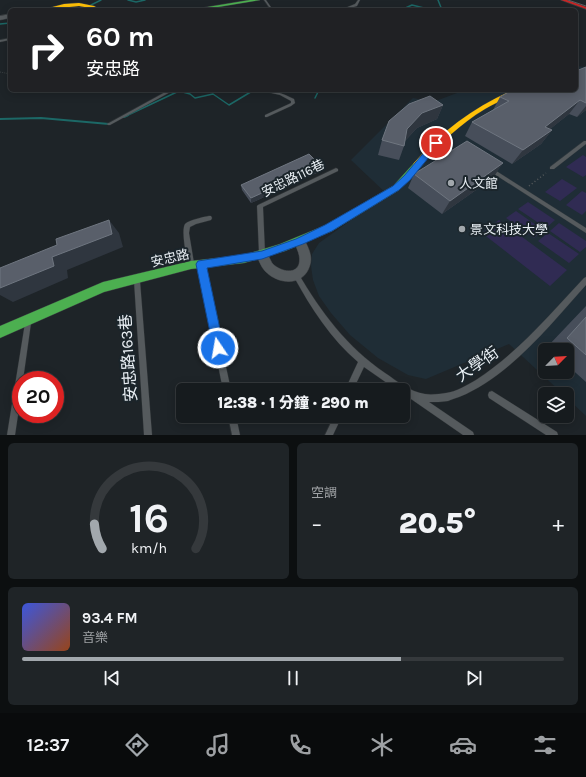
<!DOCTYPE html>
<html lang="zh-TW">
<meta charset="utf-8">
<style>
body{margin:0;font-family:Karla,"Noto Sans TC",sans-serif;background:#1f2427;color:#f1f3f6;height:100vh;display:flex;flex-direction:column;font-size:15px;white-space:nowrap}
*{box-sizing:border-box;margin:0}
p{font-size:13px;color:#9ea1a4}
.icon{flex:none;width:22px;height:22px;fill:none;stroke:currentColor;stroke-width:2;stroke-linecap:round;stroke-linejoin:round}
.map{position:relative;height:435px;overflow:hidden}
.panel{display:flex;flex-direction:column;gap:8px;padding:8px;background:#0c0f10;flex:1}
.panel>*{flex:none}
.guide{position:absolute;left:8px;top:8px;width:570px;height:84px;border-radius:6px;box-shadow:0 2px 10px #0003,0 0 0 1px #35393c;background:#202124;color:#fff;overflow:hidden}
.needle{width:26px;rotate:66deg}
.controls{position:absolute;left:538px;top:343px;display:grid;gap:8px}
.controls a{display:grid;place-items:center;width:36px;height:36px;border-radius:6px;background:#161b1e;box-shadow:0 2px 10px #0003,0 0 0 1px #35393c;font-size:20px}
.speed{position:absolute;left:12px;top:371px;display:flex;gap:8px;font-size:20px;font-weight:700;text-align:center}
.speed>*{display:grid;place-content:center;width:52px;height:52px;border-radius:50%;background:#161b1e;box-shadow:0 2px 10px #0003,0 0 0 1px #35393c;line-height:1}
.speed .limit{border:6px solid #d22;background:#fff;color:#111}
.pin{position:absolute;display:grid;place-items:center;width:34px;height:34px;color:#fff;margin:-17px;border:2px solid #fff;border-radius:50%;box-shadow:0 1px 4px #0007}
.me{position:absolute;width:44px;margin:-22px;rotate:348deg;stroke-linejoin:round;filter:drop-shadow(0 0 3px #0008)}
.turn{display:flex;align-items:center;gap:14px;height:84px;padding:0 12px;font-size:18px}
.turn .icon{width:52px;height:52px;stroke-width:2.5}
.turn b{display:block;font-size:28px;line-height:34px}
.big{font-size:30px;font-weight:800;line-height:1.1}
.panel .tile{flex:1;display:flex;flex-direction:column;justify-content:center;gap:6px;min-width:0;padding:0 14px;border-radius:6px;background:#1f2427}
.panel .dial{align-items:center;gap:0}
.dial svg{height:104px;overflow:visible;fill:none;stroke:#35393c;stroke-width:7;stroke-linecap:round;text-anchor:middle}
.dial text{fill:#f1f3f6;stroke:none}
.song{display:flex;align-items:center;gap:12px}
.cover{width:48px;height:48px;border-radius:6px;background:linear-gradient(135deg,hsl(230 70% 55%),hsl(20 70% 35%))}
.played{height:4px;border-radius:2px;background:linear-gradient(90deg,#a2a8ad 70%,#35393c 70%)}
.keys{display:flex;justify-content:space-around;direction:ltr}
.heat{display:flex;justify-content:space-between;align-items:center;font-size:22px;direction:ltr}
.panel .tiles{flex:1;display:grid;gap:8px;grid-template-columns:1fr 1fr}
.tile:last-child{grid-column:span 2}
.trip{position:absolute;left:176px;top:383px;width:234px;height:40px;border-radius:6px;background:#161b1e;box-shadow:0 2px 10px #0003,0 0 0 1px #35393c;font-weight:800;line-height:40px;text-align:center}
.dock{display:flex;height:64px;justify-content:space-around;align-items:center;background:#090b0c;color:#9ea1a4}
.dock .icon{width:28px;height:28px}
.dock .on{color:#a2a8ad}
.dock b{font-size:18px;color:#f1f3f6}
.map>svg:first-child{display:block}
.built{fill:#1f2d36;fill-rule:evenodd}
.green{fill:#302b53}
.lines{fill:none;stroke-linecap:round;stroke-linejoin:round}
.stream-far1{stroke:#1c6866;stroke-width:1.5}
.stream{stroke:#1c6866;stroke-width:2}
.lane-casing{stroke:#3a3e41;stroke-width:0.5}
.street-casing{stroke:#3a3e41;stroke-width:1}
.fast-casing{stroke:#3a3e41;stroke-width:1}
.slow-casing{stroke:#3a3e41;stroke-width:1}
.jam-casing{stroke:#3a3e41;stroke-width:1}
.path-far1{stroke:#565a5c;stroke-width:1;stroke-dasharray:0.5 1.5;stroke-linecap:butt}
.path{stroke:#565a5c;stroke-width:1.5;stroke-dasharray:1 2.5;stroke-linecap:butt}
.lane{fill:#555a5d;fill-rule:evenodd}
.street{fill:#555a5d;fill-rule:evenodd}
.fast{fill:#4caf50;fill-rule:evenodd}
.slow{fill:#ffc107;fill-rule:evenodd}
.jam{fill:#c62828;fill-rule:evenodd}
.tram{stroke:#5a5f62;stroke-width:1}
.wall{fill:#474e5a}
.shaded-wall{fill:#2f363f}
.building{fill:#595f6a;stroke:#6f7680}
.route{fill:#1a73e8;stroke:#114b97}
.poi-dot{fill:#a2a8ad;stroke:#1b252b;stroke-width:1.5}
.labels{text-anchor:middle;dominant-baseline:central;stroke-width:4;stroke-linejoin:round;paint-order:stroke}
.street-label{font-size:13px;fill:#e9eff4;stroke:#1b252b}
.poi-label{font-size:13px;fill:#e9eff4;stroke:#1b252b;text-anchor:start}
.near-street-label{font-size:16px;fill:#e9eff4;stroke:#1b252b}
</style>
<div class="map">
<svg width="586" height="435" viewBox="0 0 586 435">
<rect width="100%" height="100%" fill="#1e2428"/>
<path class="built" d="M576,66L586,67V416L567,398V394H563L509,344L426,379L408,375L378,358L350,335L331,313L319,296L313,280L311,266L312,254L319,243L358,215L389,196L351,160L413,98L433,102L465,90H576ZM545,350H567V372H545Z"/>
<path class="green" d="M583,155L586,157V175L583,177L566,167Z
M562,179L577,188L560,201L545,192Z
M582,191L586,193V211L582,215L566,205Z
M528,202L555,220L546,228L518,209Z
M516,211L543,230L534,238L506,218Z
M499,220L567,270L550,286L482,233Z
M559,223L586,241V247L580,252L550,231Z
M548,233L579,254L569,263L538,241Z"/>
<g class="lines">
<path class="stream-far1" d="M128,0L136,2L145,0
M438,0L442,10
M91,5L101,0
M77,10L86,7
M401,10L412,5L432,10
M0,24L10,23
M315,98L319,90
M126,116L179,91L190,94L195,98L213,94L229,105L254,90"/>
<path class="stream" d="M124,117L128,115
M0,119L41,118L109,124"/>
<defs>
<path id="lane" d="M264,0H266L273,10H271Z
M358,0H360L357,6L344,10H340L355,4Z
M10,38V40L0,42V40Z
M169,90H174L110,125H108L107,124Z
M258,90C273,90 282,93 294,99L295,103L291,106L267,117H265V115L289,104L291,103V101L280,95Z
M584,141H586V144L554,169H550V167Z
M490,167L586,228V233L488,170V169Z
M336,168L338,169V171L263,207L265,253L264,255L262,256L260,255L259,253L257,206L258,205Z
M209,216H211L212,218L211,220L196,224L190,227L189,233L194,263L193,265L191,266L189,265C186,258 181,230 185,224C189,220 203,217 209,216Z
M201,262L203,263L204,265L231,390H223L198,265L199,263Z
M296,272L298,273C321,312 347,347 385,373C397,381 410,392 425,394C431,395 440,394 446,393C456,392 467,385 476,380C518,353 550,314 584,278L586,277V285C551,324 509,377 459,397C455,398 451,400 448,401C442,402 435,402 429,402L473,432L474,435H463L411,399V397L403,393V390H397L364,367L353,390H345L358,362C331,339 311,308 294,277L293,275L294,273Z
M137,278L139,279L140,281L152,435H144L134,281L135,279Z
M28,320L30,321L31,323L23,380H21V395L15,435H7L25,323L26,321Z
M492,391L557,432L558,435H546L489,398L488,395L489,392Z
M228,416H236L240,435H232Z
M334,416H342L333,435H325Z"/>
<path id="street" d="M10,14V18L0,20V16Z
M300,237L304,239C308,247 313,256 310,265C304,287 278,285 265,271C261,267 259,260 256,255L258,251L262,250L266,251C268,255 270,259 272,263C278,270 295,276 299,264C301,256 297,249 294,242L296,239Z"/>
<path id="fast" d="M250,0H260L200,10H189Z
M417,162L420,163L421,165L420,167L399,190L332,231L285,251L244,263L191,269L104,292L0,338V326L103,282L191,261L244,255L280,244L326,225L393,186L414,163Z"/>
<path id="slow" d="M79,3L94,6L101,10L79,6L41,10L64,4Z
M513,90H521C512,97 496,102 485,109C460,124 439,144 420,167H414L413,165L414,163C442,131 474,107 513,90Z"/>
<path id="jam" d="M561,0H567L586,7V9Z"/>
</defs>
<use href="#lane" class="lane-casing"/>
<use href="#street" class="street-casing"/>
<use href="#fast" class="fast-casing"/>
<use href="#slow" class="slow-casing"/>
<use href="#jam" class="jam-casing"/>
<path class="path-far1" d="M0,72L10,74"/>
<path class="path" d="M529,186L546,173"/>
<use href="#lane" class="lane"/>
<use href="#street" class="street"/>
<use href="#fast" class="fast"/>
<use href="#slow" class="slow"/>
<use href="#jam" class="jam"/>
<path class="tram" d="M568,0L586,6"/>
</g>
<path class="wall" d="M586,67V110L577,117L569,114L550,129L552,130L541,144L512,164L465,136L472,122L493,110L500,97L576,90Z
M443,105L437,119L417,128L405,141L404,146L399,160L378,155L382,140Z
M321,166V171L251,203L242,190L241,185Z
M414,174L493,178L442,214L408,188Z
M586,306V382L567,365V350H550L547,347Z"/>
<path class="shaded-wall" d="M580,100L569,114L535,141L545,127Z
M443,105L437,119L417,128L402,144L407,129L422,113Z
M586,106V110L577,117Z
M552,130L541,144L512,164L523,150Z
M503,163L493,178L442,214L450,201Z
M321,166V171L251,203V198Z
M109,220L119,233L123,247L67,270L68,278L13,302L0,295V288L52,257Z"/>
<path class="building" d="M586,67V103L580,100L545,127L552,130L523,150L472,122L509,101L500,97L512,90H576V71Z
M430,96L443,105L422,113L407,129L404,146L382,140L389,121L409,104Z
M467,141L503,163L450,201L414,174Z
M309,154L321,166L251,198L241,185Z
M109,220L112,234L52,257L54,266L0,288V268L57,245L56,239Z
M586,317V355L567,338Z"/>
<path class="route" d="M436,141L440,143L439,145L410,180L399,190L332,231L303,244L262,259L207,268L224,348L223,352L218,354L214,352L196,264L198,261L262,251L296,239L325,225L393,186L404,176L433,142Z"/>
<g class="poi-dot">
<circle cx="451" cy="183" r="4"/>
<circle cx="462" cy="229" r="4"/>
</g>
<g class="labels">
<g class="street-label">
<text transform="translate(293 178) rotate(-26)">安忠路116巷</text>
<text transform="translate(170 258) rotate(-13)">安忠路</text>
</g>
<g class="poi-label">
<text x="459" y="183">人文館</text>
<text x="470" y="229">景文科技大學</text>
</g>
<g class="near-street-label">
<text transform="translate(128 358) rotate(-94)">安忠路163巷</text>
<text transform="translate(477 364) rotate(-35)">大學街</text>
</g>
</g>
</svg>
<div class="controls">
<a><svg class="needle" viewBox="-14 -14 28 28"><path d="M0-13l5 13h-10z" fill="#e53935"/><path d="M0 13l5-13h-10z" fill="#9ea1a4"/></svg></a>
<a><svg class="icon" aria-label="layers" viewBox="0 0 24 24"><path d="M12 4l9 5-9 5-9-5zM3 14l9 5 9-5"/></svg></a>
</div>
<div class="speed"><div class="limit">20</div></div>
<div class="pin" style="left:436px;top:143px;background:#d93025"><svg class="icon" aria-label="arrive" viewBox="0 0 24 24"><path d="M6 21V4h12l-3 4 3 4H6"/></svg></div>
<svg class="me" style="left:218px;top:348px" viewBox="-20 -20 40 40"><circle r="17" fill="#1a73e8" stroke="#fff" stroke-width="3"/><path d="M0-11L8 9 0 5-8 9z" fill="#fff"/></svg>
<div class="trip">12:38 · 1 分鐘 · 290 m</div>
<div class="guide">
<div class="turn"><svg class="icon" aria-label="right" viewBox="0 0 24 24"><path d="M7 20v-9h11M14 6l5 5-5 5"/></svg><div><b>60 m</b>安忠路</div></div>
</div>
</div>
<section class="panel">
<div class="tiles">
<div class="tile dial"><svg viewBox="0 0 100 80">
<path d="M14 69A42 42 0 1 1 86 69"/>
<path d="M14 69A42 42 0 0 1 8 50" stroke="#a2a8ad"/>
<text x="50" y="56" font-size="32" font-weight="700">16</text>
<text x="50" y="72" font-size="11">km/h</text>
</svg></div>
<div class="tile"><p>空調</p>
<div class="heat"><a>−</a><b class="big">20.5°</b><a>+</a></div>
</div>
<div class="tile">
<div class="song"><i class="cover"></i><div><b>93.4 FM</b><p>音樂</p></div></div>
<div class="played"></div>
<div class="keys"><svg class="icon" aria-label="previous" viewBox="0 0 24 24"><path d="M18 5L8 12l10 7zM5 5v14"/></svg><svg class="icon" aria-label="pause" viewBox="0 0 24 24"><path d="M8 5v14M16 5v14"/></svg><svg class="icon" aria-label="next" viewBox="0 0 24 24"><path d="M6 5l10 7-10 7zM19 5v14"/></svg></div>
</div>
</div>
</section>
<nav class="dock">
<b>12:37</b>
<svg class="icon on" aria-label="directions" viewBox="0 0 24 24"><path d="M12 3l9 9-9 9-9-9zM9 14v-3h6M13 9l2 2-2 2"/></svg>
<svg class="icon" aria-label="music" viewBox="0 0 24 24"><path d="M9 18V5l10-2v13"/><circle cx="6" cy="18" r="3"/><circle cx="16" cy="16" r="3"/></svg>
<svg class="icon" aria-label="phone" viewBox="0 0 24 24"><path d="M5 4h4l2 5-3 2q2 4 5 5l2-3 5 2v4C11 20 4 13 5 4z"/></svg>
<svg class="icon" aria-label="climate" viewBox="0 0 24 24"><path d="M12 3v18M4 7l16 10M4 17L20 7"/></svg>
<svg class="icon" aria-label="car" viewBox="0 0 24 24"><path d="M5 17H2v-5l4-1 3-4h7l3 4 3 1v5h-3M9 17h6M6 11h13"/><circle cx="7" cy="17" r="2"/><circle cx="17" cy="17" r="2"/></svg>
<svg class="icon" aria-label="filters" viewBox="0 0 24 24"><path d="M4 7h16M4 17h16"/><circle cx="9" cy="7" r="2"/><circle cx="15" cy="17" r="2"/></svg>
</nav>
